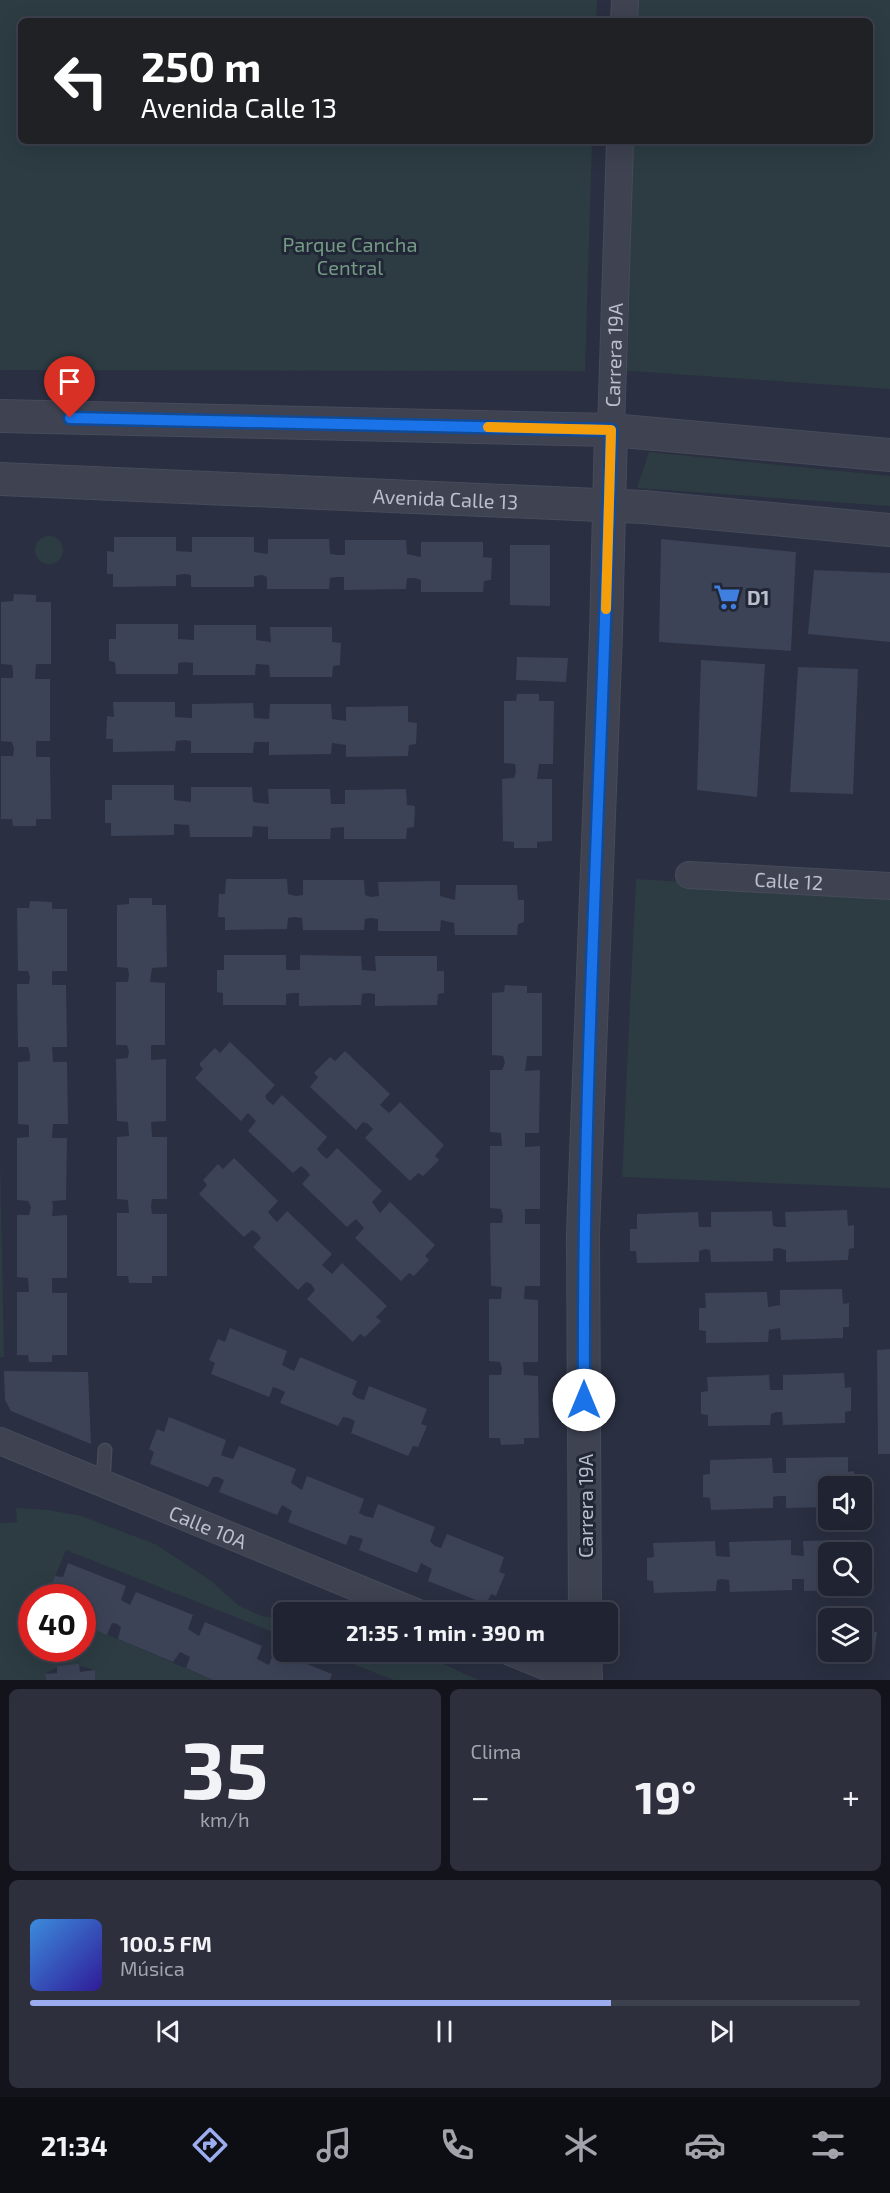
<!DOCTYPE html>
<html lang="es">
<meta charset="utf-8">
<style>
body{margin:0;font-family:"Exo 2",sans-serif;background:#2d2f3d;color:#f1f3f6;height:100vh;display:flex;flex-direction:column;font-size:22px;white-space:nowrap}
*{box-sizing:border-box;margin:0}
p{font-size:20px;color:#a2a4ab}
.icon{flex:none;width:33px;height:33px;fill:none;stroke:currentColor;stroke-width:2;stroke-linecap:round;stroke-linejoin:round}
.map{position:relative;height:1680px;overflow:hidden}
.side{display:flex;flex-direction:column;gap:9px;padding:9px;background:#12131b;flex:1}
.side>*{flex:none}
.guide{position:absolute;left:18px;top:18px;width:855px;height:126px;border-radius:9px;box-shadow:0 6px 24px #0002,0 0 0 2px #3d404d;background:#202124;color:#fff;overflow:hidden}
.controls{position:absolute;left:818px;top:1476px;display:grid;gap:12px}
.controls a{display:grid;place-items:center;width:54px;height:54px;border-radius:9px;background:#202331;box-shadow:0 6px 24px #0002,0 0 0 2px #3d404d;font-size:30px}
.speed{position:absolute;left:18px;top:1584px;display:flex;gap:12px;font-size:30px;font-weight:700;text-align:center}
.speed>*{display:grid;place-content:center;width:78px;height:78px;border-radius:50%;background:#202331;box-shadow:0 6px 24px #0002,0 0 0 2px #3d404d;line-height:1}
.speed .limit{border:9px solid #d22;background:#fff;color:#111}
.pin{position:absolute;display:grid;place-items:center;width:51px;height:51px;color:#fff;margin:-62px -26px;border-radius:50% 50% 50% 0;rotate:-45deg;box-shadow:0 0 6px #0007}
.pin .icon{rotate:45deg}
.me{position:absolute;width:66px;margin:-33px;rotate:0deg;stroke-linejoin:round;filter:drop-shadow(0 0 4px #0008)}
.turn{display:flex;align-items:center;gap:21px;height:126px;padding:0 24px;font-size:27px}
.turn .icon{width:78px;height:78px;stroke-width:2.5}
.turn b{display:block;font-size:42px;line-height:51px}
.big{font-size:45px;font-weight:700;line-height:1.1}
.side .tile{flex:1;display:flex;flex-direction:column;justify-content:center;gap:9px;min-width:0;padding:0 21px;border-radius:9px;background:#2d2f3d}
.side .dial{align-items:center;gap:0}
.dial b{font-size:78px;line-height:1}
.song{display:flex;align-items:center;gap:18px}
.cover{width:72px;height:72px;border-radius:9px;background:linear-gradient(135deg,hsl(210 70% 55%),hsl(250 70% 35%))}
.played{height:6px;border-radius:3px;background:linear-gradient(90deg,#9badf0 70%,#3d404d 70%)}
.keys{display:flex;justify-content:space-around;direction:ltr}
.heat{display:flex;justify-content:space-between;align-items:center;font-size:33px;direction:ltr}
.side .tiles{flex:1;display:grid;gap:9px;grid-template-columns:1fr 1fr}
.tile:last-child{grid-column:span 2}
.trip{position:absolute;left:273px;top:1602px;width:345px;height:60px;border-radius:9px;background:#202331;box-shadow:0 6px 24px #0002,0 0 0 2px #3d404d;font-weight:700;line-height:60px;text-align:center}
.dock{display:flex;height:96px;justify-content:space-around;align-items:center;background:#0d0e14;color:#a2a4ab}
.dock .icon{width:42px;height:42px}
.dock .active{color:#9badf0}
.dock b{font-size:27px;color:#f1f3f6}
.map>svg:first-child{display:block}
.green{fill:#2c3c42}
.building{fill:#3c4357;fill-rule:evenodd}
.lines{fill:none;stroke-linecap:round;stroke-linejoin:round}
.service-casing{stroke:#474b5a;stroke-width:15}
.minor-casing{stroke:#474b5a;stroke-width:28}
.tertiary-casing{stroke:#474b5a;stroke-width:34}
.service{stroke:#3e4251;stroke-width:12}
.minor{stroke:#3e4251;stroke-width:26}
.tertiary{stroke:#3e4251;stroke-width:32}
.route-casing{stroke:#114b97;stroke-width:15}
.route{stroke:#1a73e8;stroke-width:10}
.slow{stroke:#f59e0b;stroke-width:10}
.labels{text-anchor:middle;dominant-baseline:central;stroke-width:6;stroke-linejoin:round;paint-order:stroke}
.park-label{font-size:20px;fill:#749a83;stroke:#222737}
.street-label{font-size:20px;fill:#bbbecb;stroke:#222737}
.poi-label{font-size:20px;font-weight:bold;fill:#bbbecb;stroke:#222737;text-anchor:start}
</style>
<div class="map">
<svg width="890" height="1680" viewBox="0 0 890 1680">
<rect width="100%" height="100%" fill="#2a2f41"/>
<path class="green" d="M0,0H597L596,21H21V141H592L585,371L0,370Z
M638,0H890V389L618,370L631,141H870V21H637Z
M649,452L890,476V506L637,488Z
M35 550a14 14 0 1 1 28 0a14 14 0 1 1-28 0Z
M636,879L890,895V1188L622,1177Z
M0,1154L4,1357H0Z
M16,1508L49,1510L81,1516L155,1544L210,1580L239,1606L262,1616L283,1619V1636L66,1550L47,1597L32,1598V1648H82L83,1624L213,1680H95L94,1670C76,1663 62,1663 45,1674L46,1680H0V1523L17,1522Z
M322,1652H417L478,1680H394Z"/>
<path class="building" d="M114,537H176V551L192,552V537H254V552L268,554V539H329L330,554L338,555H345V540H406L407,554L421,557V542H483V557L492,558L491,580L484,581L483,592H421V580L414,578H407L406,589L344,590V577H337L330,578L329,589H267V577L262,575L254,576V587H191V575L185,574L176,575V586L113,587V574H107V551L114,552Z
M661,539L796,552L791,651L659,642Z
M510,545H550V606L510,605Z
M814,570L890,573V642L808,634Z
M14,594L36,595V602H51V664H36L35,679H50V741H36V757H50L51,819H36V826H13L12,819H1V756H13L14,749L12,742L1,741V678H13V671L12,665L1,664V602L13,601Z
M116,624H178V639L194,640V625H256V640L271,642L270,627H332V642L341,643L340,665L333,666L332,677H270L269,665L256,664L255,675H193V663L186,662L178,663V674H116L115,662L109,661V639H116Z
M517,657L568,658L566,682L516,680Z
M701,660L765,664L757,797L697,790Z
M798,667L858,669L853,794L790,792Z
M517,694H539V701H554L553,764H539L537,779H552V841L537,842V848H514V842L503,841L502,779L514,778L516,772L515,764L504,763V701H516Z
M113,702H175V717L192,718V704L253,703L254,718L269,719L270,704H331L332,719L346,721V707L408,706V722L417,723L416,744L409,745L408,756L346,757V745L332,743L331,754L269,755V742H254L253,753H191V741L185,740L176,741L175,751L113,752V739H106L107,716L114,717Z
M112,785H174V800L191,802V787H252L253,802L269,804L268,789H330L331,804H345V790L406,789L407,805L415,806L414,827L407,828L406,839H344V827L331,828L330,839H268V827L253,826L252,837H190L189,825L174,824V835L111,836V823H105V800H112Z
M226,879H287L288,894L296,896L303,895V880H364L365,895L371,897L379,896L378,882L440,881V896L455,900L456,885H517L518,900H524V922L518,924L517,935H455L454,923L441,920L440,931H378V919L371,918L365,919L364,930H303L302,918L295,917L288,918L287,929L225,930V917H218L219,894H225Z
M129,898H152V905H166L167,967L152,968L150,982L165,983V1045H151V1060L166,1059V1121L151,1122L152,1137H167V1199H152L151,1206L152,1214H167V1276H152V1283H129L128,1276H117V1213H129L128,1200L117,1199V1137L129,1136L128,1122L117,1121L116,1059L128,1058L129,1051L127,1045H116V982H128L129,975L128,968L117,967V905L129,904Z
M30,901L52,902V909H67V971H52V985H66L67,1047H52L53,1062H67L68,1124H53L52,1138H67L66,1200L52,1201L53,1207L52,1216L67,1215V1278H52V1293H67V1355H52V1362H29L28,1355H17V1292H29L28,1278L17,1277V1215H29L31,1207L28,1201L17,1200V1138L29,1137V1125L18,1124V1062L30,1061V1054L28,1047H18L17,984H29L30,977L28,971H18L17,908H29Z
M224,955H286V970H300V955L361,956L362,970L376,971L375,956H437V971H444V993L438,994L437,1005L375,1006V994L368,993L362,994L361,1005L299,1006V993H292L286,994V1005H223V993L217,992V970H224Z
M505,985L527,986V993H542V1056H527L525,1071L540,1070L539,1133H525V1147L540,1146V1209H525V1224H540V1286H525L524,1299L538,1300V1362H523L524,1375L538,1376L539,1438H524V1444L501,1445L500,1438H489V1375H501L502,1368L500,1362L489,1361V1299H501L502,1287L491,1286L490,1223H502L503,1216L501,1209L490,1208V1146H502L501,1133L490,1132V1070H502L505,1063L503,1056L492,1055V993L504,992Z
M230,1042L275,1085L265,1096L267,1100L273,1105L282,1095L327,1137L317,1149L321,1154L327,1159L337,1148L382,1191L372,1202L380,1213L390,1202L435,1245L425,1256L429,1260L414,1276L409,1273L401,1281L355,1238L364,1228L356,1219L347,1227L302,1184L310,1175L306,1170L301,1166L293,1173L248,1131L256,1121L248,1113L241,1121L195,1078L203,1069L199,1064L215,1048L220,1053Z
M345,1051L390,1094L380,1105L389,1113L400,1102L444,1145L435,1156L439,1160L423,1176L418,1173L410,1181L365,1138L373,1129L368,1124L363,1122L356,1130L310,1087L318,1077L314,1073L330,1057L335,1061Z
M234,1158L278,1201L268,1212L272,1217L277,1222L287,1211L332,1254L322,1265L332,1274L342,1263L387,1306L376,1317L381,1321L365,1337L360,1334L353,1342L307,1299L315,1290L311,1284L306,1282L298,1290L253,1247L261,1238L257,1233L252,1230L244,1237L199,1194L207,1185L203,1180L218,1164L223,1169Z
M847,1210L848,1226L854,1225V1248L849,1249L848,1260L786,1262V1250L779,1248L773,1249V1261L711,1262L710,1250L705,1249L699,1251V1262L637,1263L636,1251H630V1229H637V1214L698,1212L699,1227H711V1212L772,1211L773,1226L779,1227H786L785,1212Z
M842,1289L843,1304L849,1303V1327H843V1338L781,1340L780,1328L769,1330L768,1342L706,1343V1331L699,1330V1308H706L705,1293L767,1292L768,1307L780,1305V1290Z
M230,1328L287,1351L282,1365L294,1371L300,1357L357,1381L352,1394L357,1398L364,1400L369,1386L427,1409L421,1424L427,1426L418,1447L413,1446L408,1456L351,1433L355,1421L349,1418L343,1417L338,1426L280,1403L285,1392L279,1389L273,1387L269,1397L211,1374L215,1363L209,1360L218,1339L225,1342Z
M890,1349V1454H878L877,1350Z
M4,1371L88,1372L91,1444L11,1411L5,1400Z
M844,1373L845,1388L851,1387V1411L845,1412V1423L783,1425L782,1412H776L771,1414L770,1425L708,1426V1415L701,1414V1392L708,1391L707,1377L769,1375L770,1390H783V1375Z
M169,1417L226,1440L221,1455L226,1457L233,1459L239,1446L296,1469L291,1483L302,1490L307,1476L364,1499L359,1513L365,1516L373,1518L378,1504L435,1527L430,1541L435,1546L441,1548L447,1534L504,1557L499,1572L505,1574L496,1596L491,1594L486,1604L428,1581L432,1569L421,1563L417,1573L359,1550L363,1539L350,1535L346,1545L288,1522L292,1511L282,1505L277,1515L219,1492L224,1480L218,1477H213L208,1487L150,1464L154,1452L149,1449L157,1429L164,1432Z
M848,1457V1472L854,1471V1486H828V1507L786,1508V1496H779L773,1497V1508L711,1510L710,1498L703,1497V1475L710,1474V1460L772,1458L773,1473H786V1458Z
M791,1540V1555L804,1556L803,1541L865,1540L866,1555L872,1554V1577L867,1578L866,1590L804,1591V1579H792V1590L730,1592L729,1580L722,1579L717,1580L716,1591L654,1593L653,1581L647,1580V1558L654,1557L653,1543L715,1541L716,1556L730,1557L729,1542ZM828,1552H861V1586H828Z
M68,1563L126,1586L121,1600L130,1605L136,1592L193,1615L188,1629L199,1636L205,1622L262,1646L257,1659L269,1665L274,1651L332,1674L330,1680H213L186,1668L190,1657L180,1652L173,1662L118,1639L121,1627L117,1624L112,1623L107,1635L82,1624V1598H53L48,1595L55,1576L63,1577Z
M861,1632H877L874,1654H859L861,1652Z
M79,1664L80,1672L95,1670V1680H46L45,1674L57,1673V1666Z"/>
<g class="lines">
<defs>
<path id="service" d="M103,1483L105,1450"/>
<g id="minor">
<path d="M624,21L625,0"/>
<path id="s1" d="M611,430L620,141"/>
<path id="s2" d="M689,875L890,886"/>
<path id="s3" d="M0,1441L416,1612"/>
<path d="M510,1652L579,1680"/>
</g>
<g id="tertiary">
<path d="M0,416L611,430L890,455"/>
<path id="s4" d="M0,479L644,507L890,530"/>
<path d="M585,1612L583,1234L606,633L611,430"/>
<path d="M585,1652L586,1680"/>
</g>
</defs>
<use href="#service" class="service-casing"/>
<use href="#minor" class="minor-casing"/>
<use href="#tertiary" class="tertiary-casing"/>
<use href="#service" class="service"/>
<use href="#minor" class="minor"/>
<use href="#tertiary" class="tertiary"/>
</g>
<g class="lines">
<defs>
<path id="route" d="M70,418L611,430C603,753 582,1076 584,1400"/>
</defs>
<use href="#route" class="route-casing"/>
<use href="#route" class="route"/>
<path class="slow" d="M488,427L611,430L606,609"/>
</g>
<defs>
<symbol id="supermarket-bare" viewBox="-9 -9 18 18"><path d="M-6-5.5h2.5l.6 2H6L4.5 2H-2.5L-4.4-4H-6ZM-1.5 3.2a1.3 1.3 0 1 0 .1 0ZM3 3.2a1.3 1.3 0 1 0 .1 0Z" fill="#3f7fe0" stroke="#222737" stroke-width="2.5" paint-order="stroke"/></symbol>
</defs>
<g fill-rule="evenodd">
<use href="#supermarket-bare" x="708" y="578" width="38" height="38"/>
</g>
<g class="labels">
<g class="park-label">
<text x="350" y="244">Parque Cancha<tspan x="350" dy="23">Central</tspan></text>
</g>
<g class="street-label">
<text stroke="none"><textPath href="#s1" startOffset="75">Carrera 19A</textPath></text>
<text stroke="none"><textPath href="#s4" startOffset="446">Avenida Calle 13</textPath></text>
<text stroke="none"><textPath href="#s2" startOffset="100">Calle 12</textPath></text>
<text transform="translate(585 1506) rotate(-90)">Carrera 19A</text>
<text stroke="none"><textPath href="#s3" startOffset="225">Calle 10A</textPath></text>
</g>
<g class="poi-label">
<text x="747" y="597">D1</text>
</g>
</g>
</svg>
<div class="controls">
<a><svg class="icon" aria-label="sound" viewBox="0 0 24 24"><path d="M4 9h4l5-4v14l-5-4H4zM17 9q2 3 0 6"/></svg></a>
<a><svg class="icon" aria-label="search" viewBox="0 0 24 24"><circle cx="10" cy="10" r="6"/><path d="M15 15l6 6"/></svg></a>
<a><svg class="icon" aria-label="layers" viewBox="0 0 24 24"><path d="M12 4l9 5-9 5-9-5zM3 14l9 5 9-5"/></svg></a>
</div>
<div class="speed"><div class="limit">40</div></div>
<div class="pin" style="left:70px;top:418px;background:#d93025"><svg class="icon" aria-label="arrive" viewBox="0 0 24 24"><path d="M6 21V4h12l-3 4 3 4H6"/></svg></div>
<svg class="me" style="left:584px;top:1400px" viewBox="-20 -20 40 40"><circle r="19" fill="#fff"/><path d="M0-13L10 11 0 6-10 11z" fill="#1a73e8"/></svg>
<div class="trip">21:35 · 1 min · 390 m</div>
<div class="guide">
<div class="turn"><svg class="icon" aria-label="left" viewBox="0 0 24 24"><path d="M17 20v-9H6M10 6l-5 5 5 5"/></svg><div><b>250 m</b>Avenida Calle 13</div></div>
</div>
</div>
<section class="side">
<div class="tiles">
<div class="tile dial"><b>35</b><p>km/h</p></div>
<div class="tile"><p>Clima</p>
<div class="heat"><a>−</a><b class="big">19°</b><a>+</a></div>
</div>
<div class="tile">
<div class="song"><i class="cover"></i><div><b>100.5 FM</b><p>Música</p></div></div>
<div class="played"></div>
<div class="keys"><svg class="icon" aria-label="previous" viewBox="0 0 24 24"><path d="M18 5L8 12l10 7zM5 5v14"/></svg><svg class="icon" aria-label="pause" viewBox="0 0 24 24"><path d="M8 5v14M16 5v14"/></svg><svg class="icon" aria-label="next" viewBox="0 0 24 24"><path d="M6 5l10 7-10 7zM19 5v14"/></svg></div>
</div>
</div>
</section>
<nav class="dock">
<b>21:34</b>
<svg class="icon active" aria-label="directions" viewBox="0 0 24 24"><path d="M12 3l9 9-9 9-9-9zM9 14v-3h6M13 9l2 2-2 2"/></svg>
<svg class="icon" aria-label="music" viewBox="0 0 24 24"><path d="M9 18V5l10-2v13"/><circle cx="6" cy="18" r="3"/><circle cx="16" cy="16" r="3"/></svg>
<svg class="icon" aria-label="phone" viewBox="0 0 24 24"><path d="M5 4h4l2 5-3 2q2 4 5 5l2-3 5 2v4C11 20 4 13 5 4z"/></svg>
<svg class="icon" aria-label="climate" viewBox="0 0 24 24"><path d="M12 3v18M4 7l16 10M4 17L20 7"/></svg>
<svg class="icon" aria-label="car" viewBox="0 0 24 24"><path d="M5 17H2v-5l4-1 3-4h7l3 4 3 1v5h-3M9 17h6M6 11h13"/><circle cx="7" cy="17" r="2"/><circle cx="17" cy="17" r="2"/></svg>
<svg class="icon" aria-label="filters" viewBox="0 0 24 24"><path d="M4 7h16M4 17h16"/><circle cx="9" cy="7" r="2"/><circle cx="15" cy="17" r="2"/></svg>
</nav>
